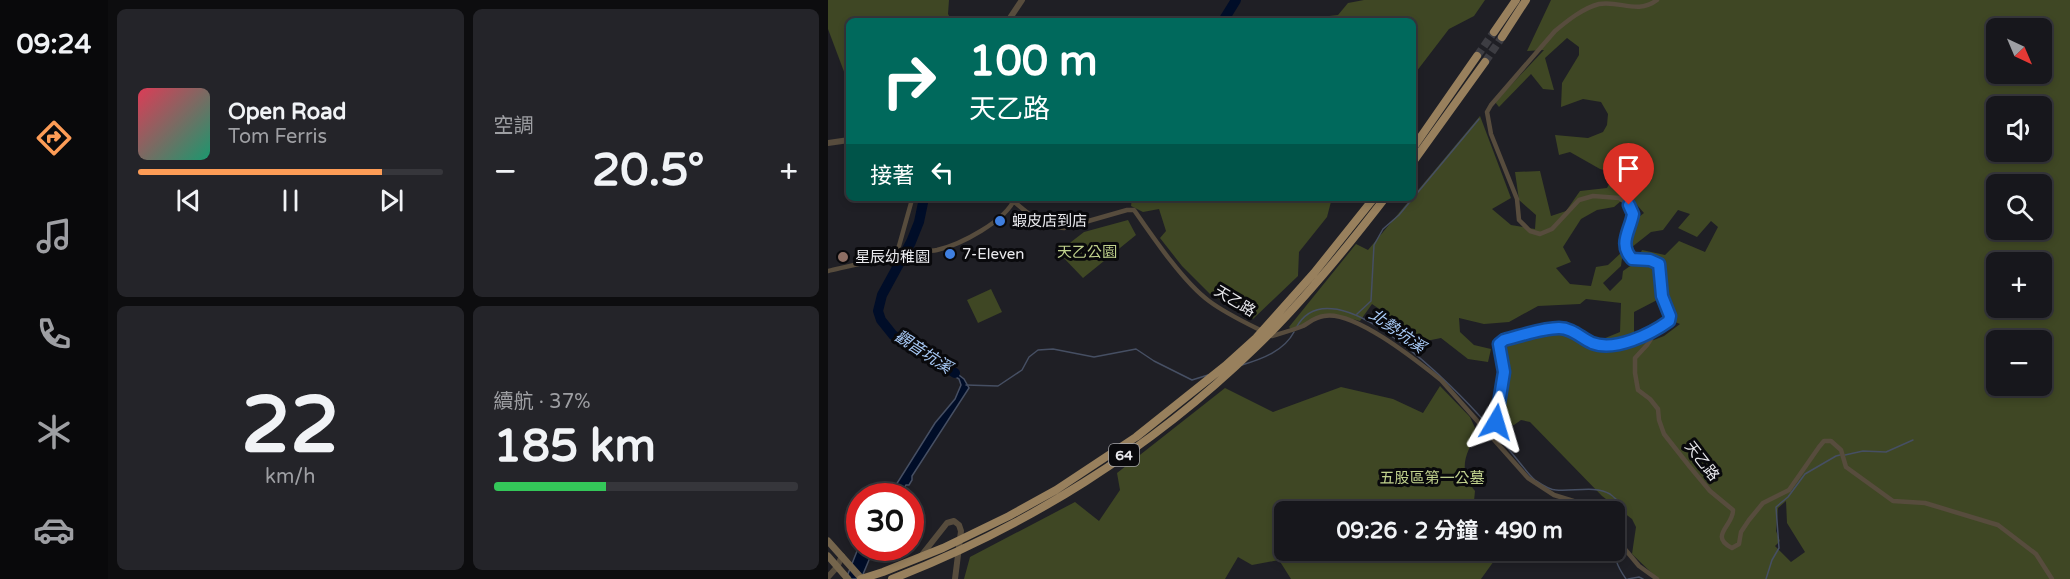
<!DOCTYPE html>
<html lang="zh-TW">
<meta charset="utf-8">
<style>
body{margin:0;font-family:"Varela Round","Noto Sans TC",sans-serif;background:#242429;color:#f1f3f6;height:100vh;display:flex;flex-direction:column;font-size:22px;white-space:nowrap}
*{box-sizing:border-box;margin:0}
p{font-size:20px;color:#9e9fa3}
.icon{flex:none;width:33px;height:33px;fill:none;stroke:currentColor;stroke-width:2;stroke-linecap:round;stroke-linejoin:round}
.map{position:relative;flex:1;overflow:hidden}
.panel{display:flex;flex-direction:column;gap:9px;padding:9px;background:#0d0d0f;width:720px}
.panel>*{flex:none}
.guide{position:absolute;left:18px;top:18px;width:570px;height:183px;border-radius:9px;box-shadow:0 3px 9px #0003,0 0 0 2px #36363b;background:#00695c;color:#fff;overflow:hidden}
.needle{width:39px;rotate:136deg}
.buttons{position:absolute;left:1158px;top:18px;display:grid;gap:12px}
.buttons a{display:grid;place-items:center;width:66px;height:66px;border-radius:9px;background:#17171c;box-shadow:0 3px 9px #0003,0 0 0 2px #36363b;font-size:30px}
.speed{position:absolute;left:18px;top:483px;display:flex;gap:12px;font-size:30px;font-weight:700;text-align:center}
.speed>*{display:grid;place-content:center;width:78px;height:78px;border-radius:50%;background:#17171c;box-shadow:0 3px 9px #0003,0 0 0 2px #36363b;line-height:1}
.speed .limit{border:9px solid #d22;background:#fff;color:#111}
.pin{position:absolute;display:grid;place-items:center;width:51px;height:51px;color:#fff;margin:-62px -26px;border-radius:50% 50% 50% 0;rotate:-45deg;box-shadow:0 0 6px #0007}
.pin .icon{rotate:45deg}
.me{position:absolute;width:66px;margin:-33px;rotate:7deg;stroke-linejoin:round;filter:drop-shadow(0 0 4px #0008)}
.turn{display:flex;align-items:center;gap:21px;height:126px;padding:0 24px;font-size:27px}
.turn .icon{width:78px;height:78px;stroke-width:2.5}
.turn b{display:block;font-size:42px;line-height:51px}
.then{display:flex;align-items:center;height:57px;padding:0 24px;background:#0003;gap:12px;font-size:22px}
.big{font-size:45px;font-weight:700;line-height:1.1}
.panel .widget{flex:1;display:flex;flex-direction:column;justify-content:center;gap:9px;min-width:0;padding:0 21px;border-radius:9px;background:#242429}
.panel .dial{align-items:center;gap:0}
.dial b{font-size:78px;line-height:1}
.song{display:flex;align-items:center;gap:18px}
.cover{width:72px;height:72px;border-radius:9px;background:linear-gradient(135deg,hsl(350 70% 55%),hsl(160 70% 35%))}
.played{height:6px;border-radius:3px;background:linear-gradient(90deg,#fd9c56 80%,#36363b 80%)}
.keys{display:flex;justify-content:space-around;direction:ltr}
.heat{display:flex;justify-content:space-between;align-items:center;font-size:33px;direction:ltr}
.charge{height:9px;border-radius:4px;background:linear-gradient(90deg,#34c759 37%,#36363b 0)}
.panel .tiles{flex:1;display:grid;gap:9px;grid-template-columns:repeat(2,1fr)}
.trip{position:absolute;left:446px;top:501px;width:351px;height:60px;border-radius:9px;background:#17171c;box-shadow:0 3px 9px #0003,0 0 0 2px #36363b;font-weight:700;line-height:60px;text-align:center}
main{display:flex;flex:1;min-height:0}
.menu{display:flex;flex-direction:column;width:108px;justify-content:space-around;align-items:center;background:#09090b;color:#9e9fa3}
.menu .icon{width:42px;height:42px}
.menu .current{color:#fd9c56}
.menu b{font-size:27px;color:#f1f3f6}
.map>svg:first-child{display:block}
.green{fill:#3f4724;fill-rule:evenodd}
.water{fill:#000d28;stroke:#464f63;stroke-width:1.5}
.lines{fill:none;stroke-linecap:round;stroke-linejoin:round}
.stream{stroke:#464f63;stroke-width:1.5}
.river{stroke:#000d28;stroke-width:10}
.trunk-tunnel{stroke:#3d3d43;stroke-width:8;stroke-dasharray:8 4;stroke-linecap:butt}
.minor{stroke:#574c3d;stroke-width:4.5}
.tertiary{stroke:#574c3d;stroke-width:6}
.secondary{stroke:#75654c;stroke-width:7}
.trunk{stroke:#98805d;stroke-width:8}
.route-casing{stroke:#114b97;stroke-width:15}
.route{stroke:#1a73e8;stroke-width:10}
.shop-dot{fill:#3f7fe0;stroke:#09090c;stroke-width:2}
.education-dot{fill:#8d6e63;stroke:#09090c;stroke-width:2}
.labels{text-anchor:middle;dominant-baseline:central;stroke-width:6;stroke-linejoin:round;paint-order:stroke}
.shield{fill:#09090c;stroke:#a6a6aa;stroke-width:1.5}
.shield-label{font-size:14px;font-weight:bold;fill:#eaeaee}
.poi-label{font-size:15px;fill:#eaeaee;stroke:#09090c;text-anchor:start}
.park-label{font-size:15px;fill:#c0d18d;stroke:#09090c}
.street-label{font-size:15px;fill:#eaeaee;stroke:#09090c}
.water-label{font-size:16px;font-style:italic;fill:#a9cbf8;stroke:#09090c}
</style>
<main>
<nav class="menu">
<b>09:24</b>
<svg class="icon current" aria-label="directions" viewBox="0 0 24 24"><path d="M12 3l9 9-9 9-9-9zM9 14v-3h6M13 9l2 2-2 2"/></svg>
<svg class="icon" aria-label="music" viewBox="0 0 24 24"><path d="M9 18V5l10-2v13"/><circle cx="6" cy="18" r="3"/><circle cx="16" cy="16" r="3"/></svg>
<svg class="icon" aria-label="phone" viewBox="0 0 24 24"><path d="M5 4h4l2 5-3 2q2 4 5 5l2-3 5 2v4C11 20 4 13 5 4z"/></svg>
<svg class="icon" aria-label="climate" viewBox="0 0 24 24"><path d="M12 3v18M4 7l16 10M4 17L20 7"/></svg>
<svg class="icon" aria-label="car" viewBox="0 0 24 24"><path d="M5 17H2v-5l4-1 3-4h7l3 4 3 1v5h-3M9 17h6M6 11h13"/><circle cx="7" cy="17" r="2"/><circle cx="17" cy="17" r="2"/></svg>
</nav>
<section class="panel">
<div class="tiles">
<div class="widget">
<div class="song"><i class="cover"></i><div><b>Open Road</b><p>Tom Ferris</p></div></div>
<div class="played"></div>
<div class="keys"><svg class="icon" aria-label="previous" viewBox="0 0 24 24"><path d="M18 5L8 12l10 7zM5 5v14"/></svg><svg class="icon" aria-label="pause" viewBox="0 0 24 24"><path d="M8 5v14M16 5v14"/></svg><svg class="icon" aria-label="next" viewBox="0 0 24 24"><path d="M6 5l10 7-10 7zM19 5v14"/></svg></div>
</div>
<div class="widget"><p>空調</p>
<div class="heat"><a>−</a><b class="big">20.5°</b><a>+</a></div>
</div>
<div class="widget dial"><b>22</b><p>km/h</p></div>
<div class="widget"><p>續航 · 37%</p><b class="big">185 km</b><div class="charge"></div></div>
</div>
</section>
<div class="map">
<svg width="1242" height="579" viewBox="0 0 1242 579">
<rect width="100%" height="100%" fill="#1f1f25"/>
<path class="green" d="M0,0H121L120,14L124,21H21V85L0,29Z
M536,0H657L646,16L621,29L585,76V21H497L501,16L510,15L520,3Z
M723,0H1242V579H830L804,554L808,527L804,519L774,496L702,422L693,420L686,425H672L670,411L676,386L670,359L677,347L715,331H739L765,343L792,332L793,303L758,299L752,304L710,306L681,322L656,324L631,318L632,332L646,345L663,349L660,362L640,359L613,338L598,341L544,304L532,321C495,312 498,310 465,331L461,327L528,244L540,250L652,116L683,198L664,209L683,225L707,229L708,215L691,200L687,172L712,171L723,216L738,211L752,191L779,188L787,173L772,169L742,152L731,155L727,135L760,138L775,132L779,125L780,114L773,102L755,99L733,107L734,83L751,55V47L739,38L717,58L726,90L715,89L703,74L671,107L667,102L716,50L699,51ZM1168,28H1214V74H1168ZM1168,106H1214V152H1168ZM1168,184H1214V230H1168ZM800,195L816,213L799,226L796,234L804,247L823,232L835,230L850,210L862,214L850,228L869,237L883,221L890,227L877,252L851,241L837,255L814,250L808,262L795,271L794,279L782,291L775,283L793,266L795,251L780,265L768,267L763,286L742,284L728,268L743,262L735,247L753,219L769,210L786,207ZM1168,262H1214V308H1168ZM831,299L842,320L852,324L836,336L818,343L806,334V312ZM1168,340H1214V386H1168ZM958,501L959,523L977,552L963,562L947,546L952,541L948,531L950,508Z
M304,198H504L499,217L471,252L470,276L425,319L382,294L354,266L332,238L338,231L331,209L315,212L303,206Z
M300,220L308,235L255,278L230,252L256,232Z
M163,289L174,312L150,323L139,300Z
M612,386L642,417L649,432C638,455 629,468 647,491L645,511L456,512V550L677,551L671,554L653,579H463L451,560L424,565L410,557L397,579H136L142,557L247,502L271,521L292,490L289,473L397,388L445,412L513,387L565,399L595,413Z"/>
<path class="water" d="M115,363L136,379L141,388L84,476V480L81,485H78L71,496H61L107,423L127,399L133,385L131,379L114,368Z
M31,546L32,548H46L33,579H18Z"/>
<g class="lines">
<path class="stream" d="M585,198L651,119
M529,314L543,301L546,245L555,229L571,215L585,198
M468,328C504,259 631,392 657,422C669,435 681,449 692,463C697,469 702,476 707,480C713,484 721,490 728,490C744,492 767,485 782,494C786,497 791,502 795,505L790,537
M414,365C434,359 456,351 466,332
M138,385L170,386L194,370L201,357L210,350L225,349L266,357L308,349L326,361L364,380L380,375
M1017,455L1035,451L1058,452L1085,440
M789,542C785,558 789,566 798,579
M800,579L811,577L815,579
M938,579L944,560L951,548L948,507L960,497L977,474L1008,456L1012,455"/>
<path class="river" d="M395,21L408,0
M96,198L91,222L83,242L54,295L50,311L53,320L65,335L127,373"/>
<path class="trunk-tunnel" d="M649,56L666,32
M657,62L674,37"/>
<path class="minor" d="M182,198C198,212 215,228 236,228L299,210H306C324,236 356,283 381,301C397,313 416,322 434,331
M65,257L71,246L83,203L82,198
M0,271C26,265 51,259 77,254C87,251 98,252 109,250C132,245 178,221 187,198
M829,330L841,321L842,316L833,296L831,264L822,260L804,259C790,244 802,232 805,214L801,205L791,198L765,196L751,200L724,229L712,234L702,231L691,220L689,199L663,134L659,112L663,105L727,31C739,21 755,8 771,4C792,0 809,15 829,0
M442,335L444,336C454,333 465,330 475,326C482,322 487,317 496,316C526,310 589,361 613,380L700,478L726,495L768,508L773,512
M659,431L668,421L676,372L671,344L676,340L732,328L748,332L763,342L777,346L810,339L821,332L829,330L819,345L807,358V373L810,390L822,399L830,409L831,420L836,434L862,467L882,491L905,510C906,525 880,536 904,548L911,544L913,532L921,520L935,503L961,490L991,447L996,441H1003L1013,450L1018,467L1065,501L1097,503L1170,525L1208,554L1224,579
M786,536L811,566L829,579"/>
<path class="tertiary" d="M180,21L194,0
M0,143L21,140
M93,556L119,523L126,521L131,525L133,531L127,579
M0,577L9,567L14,556"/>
<path class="secondary" d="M0,541L34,579
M0,556L20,579"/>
<path class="trunk" d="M666,32L688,0
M674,37L698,0
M585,148L649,56
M585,162L657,62
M33,579L55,572L115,548L181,516L228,490L308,437L397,366L428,338L486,273L546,198
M64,579C198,527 323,449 426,349C474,303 517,250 557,198"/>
</g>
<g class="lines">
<defs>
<path id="route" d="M668,422L676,372L671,344L676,340C692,336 714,328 731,328C744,328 753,338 764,343C787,352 823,334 841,321L842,316L834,296L831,264L822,260L804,259C790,244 802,231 805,214L801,205"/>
</defs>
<use href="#route" class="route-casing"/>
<use href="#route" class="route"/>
</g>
<g class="shop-dot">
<circle cx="172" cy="221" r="6"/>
<circle cx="122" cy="254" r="6"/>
</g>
<circle class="education-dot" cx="15" cy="257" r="6"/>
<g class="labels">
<rect class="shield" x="281" y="444" width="30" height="22" rx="4.5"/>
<g class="shield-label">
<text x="296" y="455">64</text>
</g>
<g class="poi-label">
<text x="184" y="221">蝦皮店到店</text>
<text x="134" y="254">7-Eleven</text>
<text x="27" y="257">星辰幼稚園</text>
</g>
<g class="park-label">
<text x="259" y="252">天乙公園</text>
<text x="604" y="478">五股區第一公墓</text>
</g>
<g class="street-label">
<text transform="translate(407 301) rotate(31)">天乙路</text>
<text transform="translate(874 461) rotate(52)">天乙路</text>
</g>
<g class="water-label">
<text transform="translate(569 331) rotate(35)">北勢坑溪</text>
<text transform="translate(95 352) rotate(33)">觀音坑溪</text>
</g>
</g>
</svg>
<div class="buttons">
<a><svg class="needle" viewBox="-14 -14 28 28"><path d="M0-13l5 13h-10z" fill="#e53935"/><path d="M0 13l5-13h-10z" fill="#9e9fa3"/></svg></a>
<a><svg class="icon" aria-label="sound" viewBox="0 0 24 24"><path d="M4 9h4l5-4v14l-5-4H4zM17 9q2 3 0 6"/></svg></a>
<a><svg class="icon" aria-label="search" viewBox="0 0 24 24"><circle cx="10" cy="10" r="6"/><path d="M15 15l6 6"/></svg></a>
<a>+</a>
<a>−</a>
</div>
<div class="speed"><div class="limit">30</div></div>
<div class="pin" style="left:801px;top:205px;background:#d93025"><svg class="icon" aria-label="arrive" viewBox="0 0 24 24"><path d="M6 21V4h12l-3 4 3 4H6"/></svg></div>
<svg class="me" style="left:668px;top:422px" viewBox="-20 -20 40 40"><path d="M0-17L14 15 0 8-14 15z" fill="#1a73e8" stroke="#fff" stroke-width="4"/></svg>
<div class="trip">09:26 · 2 分鐘 · 490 m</div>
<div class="guide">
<div class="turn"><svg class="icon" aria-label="right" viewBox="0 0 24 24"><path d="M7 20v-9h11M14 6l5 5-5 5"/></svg><div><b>100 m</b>天乙路</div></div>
<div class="then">接著<svg class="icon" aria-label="left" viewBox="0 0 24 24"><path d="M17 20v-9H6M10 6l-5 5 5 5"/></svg></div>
</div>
</div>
</main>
